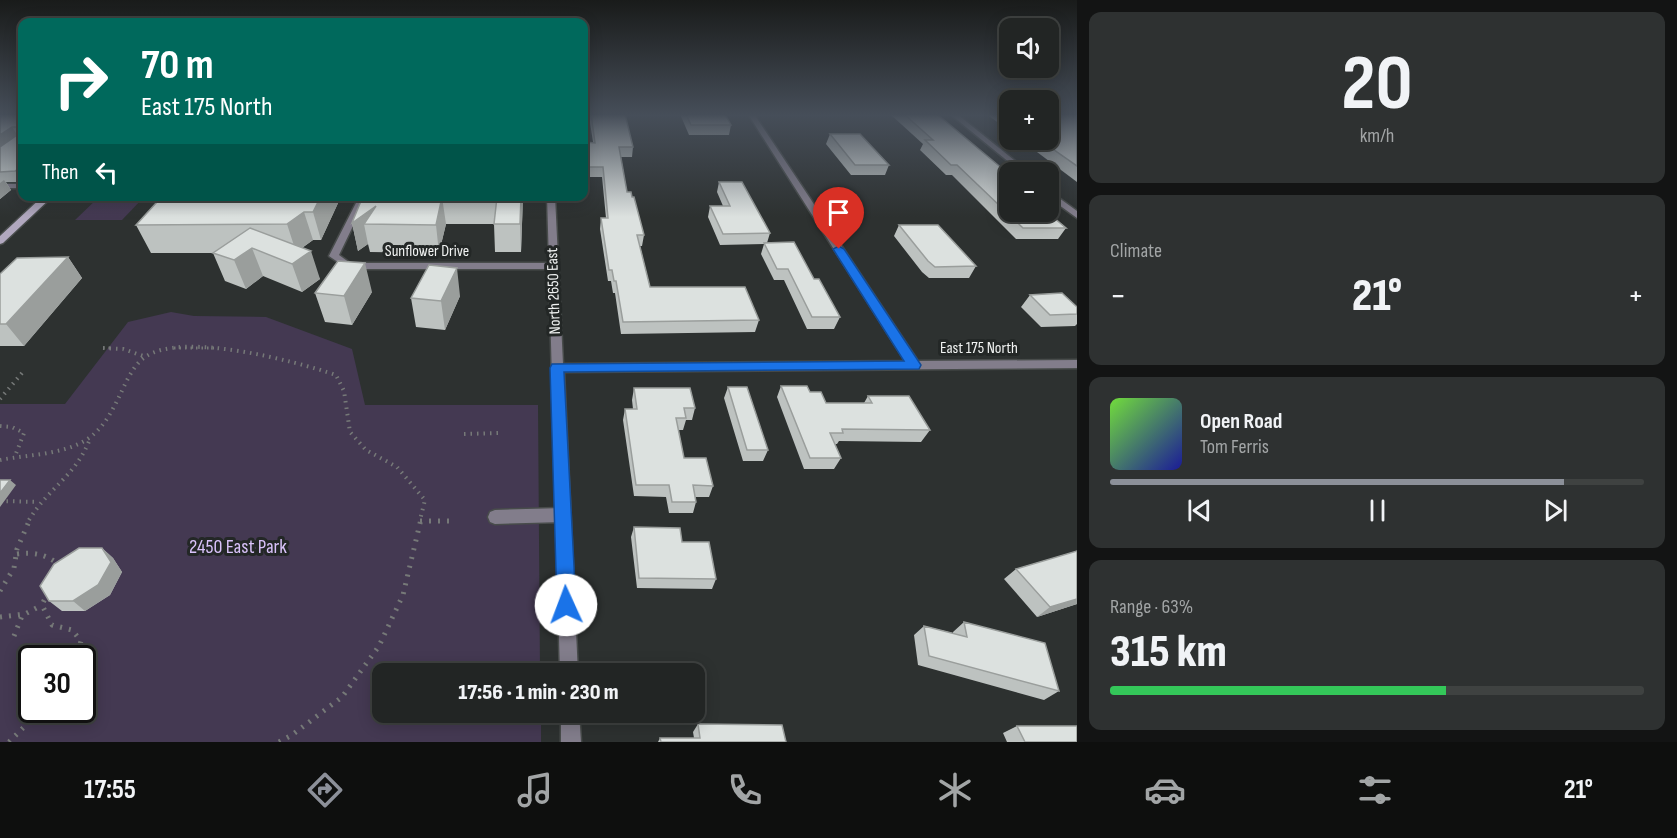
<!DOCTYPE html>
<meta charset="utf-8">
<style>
body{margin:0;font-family:"Sofia Sans Condensed",sans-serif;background:#2e3131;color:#f1f3f6;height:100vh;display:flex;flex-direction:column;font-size:22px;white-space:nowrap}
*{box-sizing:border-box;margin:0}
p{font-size:20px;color:#a2a5a6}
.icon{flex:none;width:33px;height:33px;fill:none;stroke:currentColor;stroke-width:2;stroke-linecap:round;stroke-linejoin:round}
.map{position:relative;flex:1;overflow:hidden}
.details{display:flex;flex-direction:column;gap:12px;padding:12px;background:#131414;width:600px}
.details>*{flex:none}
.banner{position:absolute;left:18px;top:18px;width:570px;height:183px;border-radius:12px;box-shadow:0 3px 15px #0003,0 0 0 2px #3f4241;background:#00695c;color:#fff;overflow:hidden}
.fabs{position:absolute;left:999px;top:18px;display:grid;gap:12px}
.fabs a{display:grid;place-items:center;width:60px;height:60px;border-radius:12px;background:#222524;box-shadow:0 3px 15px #0003,0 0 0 2px #3f4241;font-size:30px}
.speed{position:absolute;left:18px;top:645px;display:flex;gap:12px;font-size:30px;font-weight:700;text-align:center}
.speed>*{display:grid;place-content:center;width:78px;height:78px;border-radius:50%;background:#222524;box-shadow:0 3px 15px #0003,0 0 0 2px #3f4241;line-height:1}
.speed .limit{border:3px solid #111;border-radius:9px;background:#fff;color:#111}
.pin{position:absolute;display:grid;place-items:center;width:51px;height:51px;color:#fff;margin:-62px -26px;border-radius:50% 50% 50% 0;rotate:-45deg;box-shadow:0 0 6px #0007}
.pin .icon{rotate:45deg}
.me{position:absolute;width:66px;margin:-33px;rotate:358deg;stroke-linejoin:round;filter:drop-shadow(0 0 4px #0008)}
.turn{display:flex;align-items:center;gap:21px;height:126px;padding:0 24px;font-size:27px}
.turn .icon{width:78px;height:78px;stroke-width:2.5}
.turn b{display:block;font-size:42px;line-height:51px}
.then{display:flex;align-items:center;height:57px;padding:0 24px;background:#0003;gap:12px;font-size:22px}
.big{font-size:45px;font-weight:800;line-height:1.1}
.details .tile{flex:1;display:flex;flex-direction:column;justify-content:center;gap:9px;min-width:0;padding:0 21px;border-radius:12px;background:#2e3131}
.details .dial{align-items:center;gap:0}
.dial b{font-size:78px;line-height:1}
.song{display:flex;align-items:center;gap:18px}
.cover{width:72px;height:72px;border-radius:9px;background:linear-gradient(135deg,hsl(100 70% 55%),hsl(240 70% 35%))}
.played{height:6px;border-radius:3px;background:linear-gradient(90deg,#8c9099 85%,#3f4241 85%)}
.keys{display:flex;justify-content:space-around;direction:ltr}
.heat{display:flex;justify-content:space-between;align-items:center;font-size:33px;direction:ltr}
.charge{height:9px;border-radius:4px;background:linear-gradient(90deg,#34c759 63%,#3f4241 0)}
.trip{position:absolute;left:372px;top:663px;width:333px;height:60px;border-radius:12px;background:#222524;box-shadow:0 3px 15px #0003,0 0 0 2px #3f4241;font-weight:800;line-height:60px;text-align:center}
.dock{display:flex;height:96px;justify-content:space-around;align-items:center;background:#0e0f0e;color:#a2a5a6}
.dock .icon{width:42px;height:42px}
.dock .current{color:#8c9099}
.dock b{font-size:27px;color:#f1f3f6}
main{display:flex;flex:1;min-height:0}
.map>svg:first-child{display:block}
.green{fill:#443952;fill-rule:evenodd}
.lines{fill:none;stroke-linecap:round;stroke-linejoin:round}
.lane-casing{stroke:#484c4b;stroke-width:3}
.street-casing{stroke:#484c4b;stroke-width:3}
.secondary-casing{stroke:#484c4b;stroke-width:3}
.path-far2{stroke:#767978;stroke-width:3;stroke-dasharray:1.5 4;stroke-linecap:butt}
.path-far1{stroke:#767978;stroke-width:4;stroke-dasharray:1.5 5;stroke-linecap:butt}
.path{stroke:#767978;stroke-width:5;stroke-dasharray:2 7;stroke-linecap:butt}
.lane{fill:#827d8b;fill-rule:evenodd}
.street{fill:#827d8b;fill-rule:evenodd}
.secondary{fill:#b1a8bf;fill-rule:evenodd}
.wall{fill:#bdc2c0}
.shaded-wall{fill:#9a9e9c}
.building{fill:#dce1df;stroke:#9a9e9c;stroke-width:1.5}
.route{fill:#1a73e8;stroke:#114b97;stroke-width:1.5}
.labels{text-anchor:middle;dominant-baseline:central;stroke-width:6;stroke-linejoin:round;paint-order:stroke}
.street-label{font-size:16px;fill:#f1f3f2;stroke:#232726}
.near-park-label{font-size:20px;fill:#d9c2fa;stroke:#232726}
</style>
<main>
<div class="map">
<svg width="1077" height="742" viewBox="0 0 1077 742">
<rect width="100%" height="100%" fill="#2d3130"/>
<path class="green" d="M99,197V196L144,197L122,220H75Z
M171,312L194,316L266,317L352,349L365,405H538L540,673L382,674V712L541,713V742H0V404H65L128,322ZM32,658H82V710H32Z"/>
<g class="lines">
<defs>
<path id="lane" d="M563,508L568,510L570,515L568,520L563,522L495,524L490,522L488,517L490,512L495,510Z"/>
<path id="street" d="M748,114H754L918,361L1077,360V368L564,372L578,674H560L549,269H348L329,256L357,201L354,196H363L365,201L339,255L350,263H549L547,196H555L563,364L905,361Z
M950,114H957L1029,172H1021Z
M0,184H22V188H0Z
M1048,190L1077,211V218L1048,197Z
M561,712H579L581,742H561Z"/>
<path id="secondary" d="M43,196H53L3,243L0,244V236Z"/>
</defs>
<use href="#lane" class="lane-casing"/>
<use href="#street" class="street-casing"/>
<use href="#secondary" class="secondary-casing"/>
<path class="path-far2" d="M103,348H113
M174,348H214"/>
<path class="path-far1" d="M103,348L123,349L146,357
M0,399L22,373
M0,426L12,427L24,433L15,456
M464,434L499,433
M0,460C30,454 72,455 95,433C105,424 112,411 118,399C125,385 132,366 145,357C182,331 295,361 336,375L344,391L350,432L366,450L397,467L425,500L420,520
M0,501L39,502
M29,520C49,487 75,477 90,439"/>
<path class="path" d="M420,521H455
M17,554C33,552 44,554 57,563L56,565
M0,591L14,568L17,549L30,519
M48,592L42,605L52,625L72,630L81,641L76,658
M0,617L25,614L42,605
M14,636L22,616
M66,658L76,656
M9,742L41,710
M279,742L292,735L342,697L379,646L403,595L421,519"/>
<use href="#lane" class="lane"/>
<use href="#street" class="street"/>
<use href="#secondary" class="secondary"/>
</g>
<path class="wall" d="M0,114H22V182H6L11,190L0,199Z
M584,114H625L633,147L632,157H621L627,192L632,197L644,235L642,246H640L650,287L759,320L755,332L621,334L615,293H613L611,281H608L600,229L601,218H606L602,177H588L586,152V142H593L589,116H584Z
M680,114H725L731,125L729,135H689Z
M890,114H937L1010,212L1066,228L1058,239H1016L952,175H946L920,150L923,144Z
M986,114H1010V131Z
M1077,114V182L1021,140H1048Z
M830,134L889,165L885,175H851L826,144Z
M719,182L770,233L767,243L814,279L840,317L834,329H807L784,280H774L761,254L764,244L720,245L708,217L710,206H723L717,192Z
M197,196H338L339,201L321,240H313L302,248L320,279L302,292L263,276L246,289L225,281L213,253H151L136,225L194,200Z
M363,196H523L521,252H495L494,224H446L439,253L370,252L368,244L358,251L352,223Z
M899,225L976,266L969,278H929L922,272L894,236Z
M68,257L82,278L24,346H0V274Z
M372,292L352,325L325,322L315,293Z
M1030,295L1077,307V324L1075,326L1041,327L1021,307Z
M460,296L445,330L416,327L411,298Z
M781,386L810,392L826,403H864L868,396L930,430L921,442L839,441L837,444H835L841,458L834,469H804L777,397Z
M728,387L768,450L763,461H743L724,398Z
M634,388L695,408L692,420H686L683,430H678L684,458L713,486L709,497H695L696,502L693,513H669L666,497L634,496L623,420L625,409H633L632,400Z
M634,527L682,542L716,579L712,589L637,588L631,537Z
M102,548L113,558L122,572L110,595L85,611H62L49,601Z
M1077,551V604L1037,617L1004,579L1016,569Z
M964,622L1059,691L1044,700L918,665L914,635L924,626L953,633V632Z
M698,724L786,742H658L660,738H694L693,732Z
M1017,726L1077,742H1007L1003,733Z"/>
<path class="shaded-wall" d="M12,127L18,136L0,150V135Z
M22,166V182L15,171Z
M4,180L11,190L0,199V183Z
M321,196H338L339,201L321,240L313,212Z
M521,196H523L521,252L520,224Z
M442,197L446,224L439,253L436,225Z
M376,206L364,224L368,244L358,251L352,223Z
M304,212L313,240L296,252L287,224Z
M252,248L263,276L246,289L234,260Z
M311,251L320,279L302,292L292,264Z
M68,257L82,278L24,346L6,324Z
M365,263L372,292L352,325L344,296Z
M457,268L460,296L445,330L441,301Z
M10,480L16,485L0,507V493Z
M102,548L113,558L122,572L110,595L85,611L73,601Z
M1077,599V604L1037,617L1050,607Z"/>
<path class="building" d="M0,114H22V166L15,171L0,172V147L17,135L18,127H12L0,135Z
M591,114H625L633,147H619L627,192H631L632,197H634L644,235H637L650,287H745L759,320L623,322L616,281H614L612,270H609L601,218H608L603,167H589L586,142L595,143Z
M686,114H725L731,125H691Z
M904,114H937L1010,175V212H1047L1066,228H1023L957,165H951L925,140H933Z
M1048,114H1077V166L1040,140H1048Z
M830,134H860L889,165H855Z
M719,182H742L770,233L723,234L710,206H730Z
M197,196H321L313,212H304L287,224L136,225L157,202L194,200Z
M363,196H521L520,224H494L497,197H442L436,225L364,224L376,206L352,223Z
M899,225H938L976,266L935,267L928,261Z
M250,228L311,251L292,264L252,248L234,260L213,253Z
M794,242L814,279H819L840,317H812L788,269H777L764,243Z
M68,257L6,324H0V274L17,258Z
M338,261L365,263L344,296L315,293Z
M429,265L457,268L441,301L411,298Z
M1062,293L1077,307V314L1050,315L1030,295Z
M781,386H807L810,392H821L826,403H872L868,396H909L930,430L842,429L843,433H830L841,458H810Z
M728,387H747L768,450H747Z
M634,388H690L695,408H684L686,418H676L684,458H706L713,486L693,485L696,502H672L669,485H636L625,409H637Z
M0,480H10L0,493Z
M634,527L680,528L682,542H709L716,579L639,578Z
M79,548H102L111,562L98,585L73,601H49L40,586L54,564Z
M1077,551V599L1050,607L1016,569Z
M964,622L1045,643L1059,691L929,656L924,626L967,637Z
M698,724L782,725L786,742H661L660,738H700Z
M1017,726H1077V742H1025Z"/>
<linearGradient id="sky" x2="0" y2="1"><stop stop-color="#191b1a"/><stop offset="0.53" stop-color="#464e59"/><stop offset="1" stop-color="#464e59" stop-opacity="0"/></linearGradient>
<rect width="1077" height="217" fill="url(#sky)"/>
<path class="route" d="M839,246L844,249L919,362L921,365L919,369L564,372L576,605L573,612L566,615L559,612L557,605L550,368L552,364L904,361L833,249Z"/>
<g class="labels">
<g class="street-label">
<text x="427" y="251">Sunflower Drive</text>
<text transform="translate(554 291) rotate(-92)">North 2650 East</text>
<text x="979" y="348">East 175 North</text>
</g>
<g class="near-park-label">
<text x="238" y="547">2450 East Park</text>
</g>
</g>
</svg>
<div class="fabs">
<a><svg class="icon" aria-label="sound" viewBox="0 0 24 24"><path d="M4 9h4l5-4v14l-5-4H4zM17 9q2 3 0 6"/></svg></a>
<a>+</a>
<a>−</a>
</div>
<div class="speed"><div class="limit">30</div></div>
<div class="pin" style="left:839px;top:249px;background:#d93025"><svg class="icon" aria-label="arrive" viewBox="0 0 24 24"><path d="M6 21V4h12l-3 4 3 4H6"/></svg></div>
<svg class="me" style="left:566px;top:605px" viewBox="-20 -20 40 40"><circle r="19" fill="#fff"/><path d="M0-13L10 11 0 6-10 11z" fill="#1a73e8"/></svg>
<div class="trip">17:56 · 1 min · 230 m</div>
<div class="banner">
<div class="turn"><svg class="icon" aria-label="right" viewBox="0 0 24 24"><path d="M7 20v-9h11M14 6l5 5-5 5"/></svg><div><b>70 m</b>East 175 North</div></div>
<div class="then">Then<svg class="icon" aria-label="left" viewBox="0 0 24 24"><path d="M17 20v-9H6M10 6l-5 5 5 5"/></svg></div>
</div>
</div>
<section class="details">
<div class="tile dial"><b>20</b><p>km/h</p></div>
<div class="tile"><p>Climate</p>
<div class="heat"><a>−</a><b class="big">21°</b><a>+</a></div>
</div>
<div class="tile">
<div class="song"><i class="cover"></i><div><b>Open Road</b><p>Tom Ferris</p></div></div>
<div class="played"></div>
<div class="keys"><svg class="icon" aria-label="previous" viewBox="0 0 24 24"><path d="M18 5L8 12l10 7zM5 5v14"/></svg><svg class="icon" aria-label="pause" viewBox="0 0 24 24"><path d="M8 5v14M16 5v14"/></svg><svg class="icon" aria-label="next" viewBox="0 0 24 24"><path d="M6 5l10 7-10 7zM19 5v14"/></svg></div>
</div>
<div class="tile"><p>Range · 63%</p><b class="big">315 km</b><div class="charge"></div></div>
</section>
</main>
<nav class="dock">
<b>17:55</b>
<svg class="icon current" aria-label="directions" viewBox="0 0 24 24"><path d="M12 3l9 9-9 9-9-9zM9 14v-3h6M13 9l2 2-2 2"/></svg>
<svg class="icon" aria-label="music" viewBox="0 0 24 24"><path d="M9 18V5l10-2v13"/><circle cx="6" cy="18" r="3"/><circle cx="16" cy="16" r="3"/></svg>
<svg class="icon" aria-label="phone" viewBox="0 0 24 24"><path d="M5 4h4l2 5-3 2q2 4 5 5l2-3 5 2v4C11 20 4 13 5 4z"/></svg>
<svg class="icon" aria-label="climate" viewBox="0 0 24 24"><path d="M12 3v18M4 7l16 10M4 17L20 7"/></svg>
<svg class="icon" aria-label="car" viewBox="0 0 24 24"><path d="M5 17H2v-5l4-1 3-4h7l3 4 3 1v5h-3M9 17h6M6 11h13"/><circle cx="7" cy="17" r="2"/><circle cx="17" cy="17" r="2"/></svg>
<svg class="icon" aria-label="filters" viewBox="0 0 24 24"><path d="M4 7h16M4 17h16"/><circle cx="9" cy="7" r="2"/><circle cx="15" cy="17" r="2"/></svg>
<b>21°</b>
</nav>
